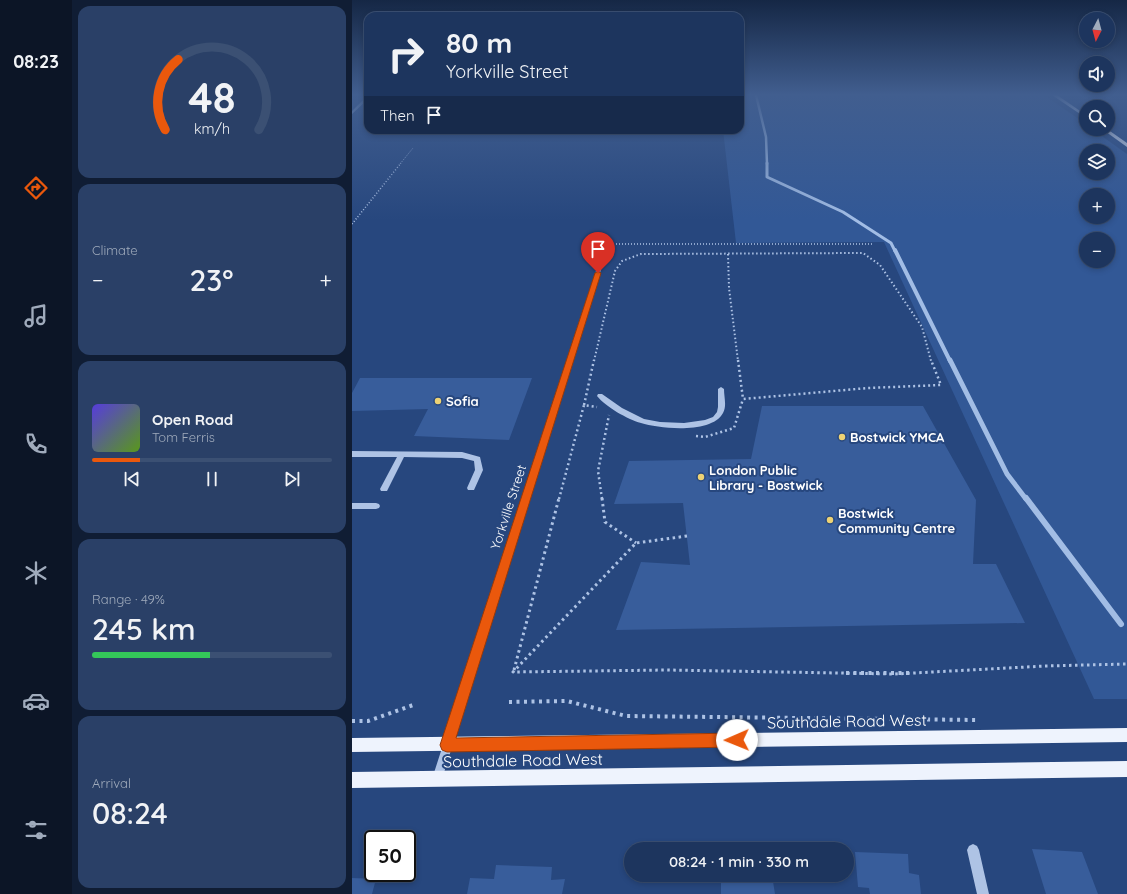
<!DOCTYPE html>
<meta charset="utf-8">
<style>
body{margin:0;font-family:Quicksand,sans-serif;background:#2a4067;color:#f1f3f6;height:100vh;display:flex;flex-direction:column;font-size:15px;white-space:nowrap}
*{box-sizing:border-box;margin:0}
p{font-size:13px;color:#a0abbc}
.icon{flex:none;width:22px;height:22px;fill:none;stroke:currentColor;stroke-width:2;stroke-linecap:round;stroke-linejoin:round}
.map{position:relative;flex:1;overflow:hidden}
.details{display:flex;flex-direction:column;gap:6px;padding:6px;background:#101d34;width:280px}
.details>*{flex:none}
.banner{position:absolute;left:12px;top:12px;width:380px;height:122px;border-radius:12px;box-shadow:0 2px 6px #0003,0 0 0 1px #3b5073;background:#1d355e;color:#f1f3f6;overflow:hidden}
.needle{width:26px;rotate:186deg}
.controls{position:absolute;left:727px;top:12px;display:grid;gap:8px}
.controls a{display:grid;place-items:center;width:36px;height:36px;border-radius:50%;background:#1d355e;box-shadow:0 2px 6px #0003,0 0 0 1px #3b5073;font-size:20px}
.speed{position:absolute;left:12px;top:830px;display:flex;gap:8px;font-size:20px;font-weight:700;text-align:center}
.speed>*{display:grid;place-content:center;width:52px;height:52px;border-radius:50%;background:#1d355e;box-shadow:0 2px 6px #0003,0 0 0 1px #3b5073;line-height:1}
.speed .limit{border:2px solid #111;border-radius:6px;background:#fff;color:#111}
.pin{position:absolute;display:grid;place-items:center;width:34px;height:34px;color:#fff;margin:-41px -17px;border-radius:50% 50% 50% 0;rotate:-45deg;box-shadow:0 0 4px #0007}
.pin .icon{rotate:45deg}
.me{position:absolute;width:44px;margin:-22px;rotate:269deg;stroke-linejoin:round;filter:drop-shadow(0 0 3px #0008)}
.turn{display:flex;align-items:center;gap:14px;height:84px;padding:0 16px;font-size:18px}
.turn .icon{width:52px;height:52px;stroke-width:2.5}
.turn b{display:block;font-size:28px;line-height:34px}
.then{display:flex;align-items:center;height:38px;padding:0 16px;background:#0003;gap:8px;font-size:15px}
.big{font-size:30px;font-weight:600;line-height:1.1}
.details .tile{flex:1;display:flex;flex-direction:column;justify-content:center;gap:6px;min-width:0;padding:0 14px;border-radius:12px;background:#2a4067}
.details .dial{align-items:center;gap:0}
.dial svg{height:104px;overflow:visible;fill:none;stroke:#3b5073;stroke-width:7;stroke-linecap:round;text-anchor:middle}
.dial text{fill:#f1f3f6;stroke:none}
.song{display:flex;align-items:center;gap:12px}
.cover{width:48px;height:48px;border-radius:6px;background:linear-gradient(135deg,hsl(250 70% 55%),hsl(90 70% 35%))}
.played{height:4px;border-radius:2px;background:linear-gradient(90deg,#ea580c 20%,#3b5073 20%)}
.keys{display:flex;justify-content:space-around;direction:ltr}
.heat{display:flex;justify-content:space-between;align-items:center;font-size:22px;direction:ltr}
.charge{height:6px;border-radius:3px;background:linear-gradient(90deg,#34c759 49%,#3b5073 0)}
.trip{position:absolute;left:272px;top:842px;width:230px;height:40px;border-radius:20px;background:#1d355e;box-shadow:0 2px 6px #0003,0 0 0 1px #3b5073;font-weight:600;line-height:40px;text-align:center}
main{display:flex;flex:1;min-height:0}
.tab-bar{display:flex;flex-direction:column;width:72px;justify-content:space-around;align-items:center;background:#0c1526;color:#a0abbc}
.tab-bar .icon{width:28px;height:28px}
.tab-bar .on{color:#ea580c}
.tab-bar b{font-size:18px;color:#f1f3f6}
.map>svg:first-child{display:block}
.green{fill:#325896;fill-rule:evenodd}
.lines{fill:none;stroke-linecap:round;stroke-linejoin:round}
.stream-far4{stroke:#a2bde5;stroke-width:2.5}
.stream-far3{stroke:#a2bde5;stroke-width:3}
.stream-far2{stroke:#a2bde5;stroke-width:4}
.stream-far1{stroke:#a2bde5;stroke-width:5}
.stream{stroke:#a2bde5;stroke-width:6}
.building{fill:#385d9b}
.path-far5{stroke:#aec3e5;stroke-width:1;stroke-dasharray:1 1.5;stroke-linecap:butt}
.path-far4{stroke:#aec3e5;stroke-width:1.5;stroke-dasharray:1 2;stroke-linecap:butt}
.path-far3{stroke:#aec3e5;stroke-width:2;stroke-dasharray:1.5 2.5;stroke-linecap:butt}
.path-far2{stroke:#aec3e5;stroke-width:2.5;stroke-dasharray:2 3;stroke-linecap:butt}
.path-far1{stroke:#aec3e5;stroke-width:3;stroke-dasharray:2.5 3.5;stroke-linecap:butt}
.path{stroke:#aec3e5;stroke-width:4;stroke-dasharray:3 4.5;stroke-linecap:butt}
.minor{fill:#aec3e5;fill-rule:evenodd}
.major{fill:#eef3fd;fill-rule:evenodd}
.route{fill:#ea580c;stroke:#983908}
.poi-dot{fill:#edd274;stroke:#27477e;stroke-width:1.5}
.labels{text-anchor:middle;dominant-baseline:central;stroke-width:4;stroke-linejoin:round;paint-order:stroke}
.poi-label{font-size:13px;font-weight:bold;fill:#fff;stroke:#27477e;text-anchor:start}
.street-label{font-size:13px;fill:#fff;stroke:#27477e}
.near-street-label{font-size:16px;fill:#fff;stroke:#27477e}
</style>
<main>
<nav class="tab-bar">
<b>08:23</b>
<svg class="icon on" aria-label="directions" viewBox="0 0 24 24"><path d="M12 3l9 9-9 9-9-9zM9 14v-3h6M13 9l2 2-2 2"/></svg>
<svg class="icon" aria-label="music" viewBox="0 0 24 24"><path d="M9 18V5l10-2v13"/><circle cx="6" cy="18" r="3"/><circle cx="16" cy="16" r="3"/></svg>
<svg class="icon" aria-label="phone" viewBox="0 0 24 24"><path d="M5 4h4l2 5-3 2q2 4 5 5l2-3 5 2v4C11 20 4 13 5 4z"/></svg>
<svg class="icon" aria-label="climate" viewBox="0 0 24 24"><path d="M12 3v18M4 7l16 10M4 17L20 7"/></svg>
<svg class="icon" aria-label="car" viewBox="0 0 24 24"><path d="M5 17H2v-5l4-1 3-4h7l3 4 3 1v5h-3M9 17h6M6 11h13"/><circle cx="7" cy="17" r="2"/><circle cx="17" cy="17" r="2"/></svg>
<svg class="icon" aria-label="filters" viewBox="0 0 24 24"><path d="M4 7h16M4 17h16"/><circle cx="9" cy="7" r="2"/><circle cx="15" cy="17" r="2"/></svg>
</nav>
<section class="details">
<div class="tile dial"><svg viewBox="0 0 100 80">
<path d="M14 69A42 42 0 1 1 86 69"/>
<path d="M14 69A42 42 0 0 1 24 15" stroke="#ea580c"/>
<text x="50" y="56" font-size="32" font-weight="700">48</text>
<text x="50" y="72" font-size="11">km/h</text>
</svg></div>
<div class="tile"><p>Climate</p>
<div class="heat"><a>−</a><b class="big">23°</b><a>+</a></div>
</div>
<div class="tile">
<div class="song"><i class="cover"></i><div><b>Open Road</b><p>Tom Ferris</p></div></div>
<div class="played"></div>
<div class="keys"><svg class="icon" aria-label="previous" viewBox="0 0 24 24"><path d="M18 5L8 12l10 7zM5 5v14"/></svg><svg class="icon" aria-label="pause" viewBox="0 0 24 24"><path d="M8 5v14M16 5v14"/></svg><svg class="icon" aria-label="next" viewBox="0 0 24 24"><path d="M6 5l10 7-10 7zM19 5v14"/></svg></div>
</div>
<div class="tile"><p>Range · 49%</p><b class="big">245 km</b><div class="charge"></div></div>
<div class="tile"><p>Arrival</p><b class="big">08:24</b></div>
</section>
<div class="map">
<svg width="775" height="894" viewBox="0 0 775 894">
<rect width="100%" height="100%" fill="#27477e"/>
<path class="green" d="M388,95H692L734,124V129H740L775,154V699H742L532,242L384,243L371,130H388ZM734,151H756V173H734ZM734,195H756V217H734ZM734,239H756V261H734Z"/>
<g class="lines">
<path class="stream-far4" d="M404,95L414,137L415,164"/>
<path class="stream-far3" d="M415,163V177L491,212L539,243L543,251"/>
<path class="stream-far2" d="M543,250L598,361"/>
<path class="stream-far1" d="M598,360L655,474L674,499"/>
<path class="stream" d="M674,498L769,624"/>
</g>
<path class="building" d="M8,378H180L157,440L62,436L76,409L0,411V393Z
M410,406H571L624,500L621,564H644L673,623L264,630L289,562L338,565L331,503L262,504L277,461L399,459Z
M680,849L730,852L746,894H694Z
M503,852L556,854L557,873L567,875L569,894H518L517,888L506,887Z
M144,865L200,867L199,880L213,879L210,894H115L118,878L142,879Z
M378,875H420L423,894H369V879L378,880Z
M0,878L24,879L20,894H0Z"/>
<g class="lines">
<path class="path-far5" d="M48,164L61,148"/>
<path class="path-far4" d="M0,224L49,163
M264,244H522"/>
<path class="path-far3" d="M376,254L377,288L386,361
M242,361L263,271L270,261L289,254L511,253L528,265L570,327L579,361"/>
<path class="path-far2" d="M386,360L391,399L516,388L589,385L579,360
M232,405L242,360
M344,436L353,437L382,428L391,399
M207,499L232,405L245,407
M250,499L246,471L257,415"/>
<path class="path-far1" d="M250,498L253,522L284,543
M335,536L284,543L161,672L315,670L543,674L693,666L775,664
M162,670L207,498"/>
<path class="path" d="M494,673H559
M157,702L215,701L274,716L625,720
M0,721H16L61,705"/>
<path class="minor" d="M15,96H16V99L0,114V111Z
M253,243L257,244L90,779L89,783L85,784L81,783L80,779Z
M369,387L372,389C372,397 375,406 371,413C360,434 308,429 289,423C275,419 254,407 245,396L246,394H250L270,408L292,419L308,422L332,423L353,420L361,417L365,412L366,407V389Z
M0,451L110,452L128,457L131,470L122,490H116L115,488L123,470L122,461L110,458L52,457L35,491H29L28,489L45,457H0Z
M0,503H24L27,504L28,506L27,508L24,509H0Z
M621,844L625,846L627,850L637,894H625L615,850L617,846Z"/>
<path class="major" d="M700,95H705L734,115V118Z
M750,129H755L775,143V147Z
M775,728V742L0,752V738Z
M775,761V777L0,788V772Z"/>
</g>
<linearGradient id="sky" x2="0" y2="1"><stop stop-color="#152745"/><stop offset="0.43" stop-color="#415e8f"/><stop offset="1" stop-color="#415e8f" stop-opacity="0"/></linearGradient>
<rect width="775" height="220" fill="url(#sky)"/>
<path class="route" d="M246,271L249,273L104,738L385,733L390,735L392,740L390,745L385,747L95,752L90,750L88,745L243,273Z"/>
<g class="poi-dot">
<circle cx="86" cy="401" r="4"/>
<circle cx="490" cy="437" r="4"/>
<circle cx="349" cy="477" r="4"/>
<circle cx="478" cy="520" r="4"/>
</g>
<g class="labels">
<g class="poi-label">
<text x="94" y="401">Sofia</text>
<text x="498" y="437">Bostwick YMCA</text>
<text x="357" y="470">London Public<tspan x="357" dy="15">Library - Bostwick</tspan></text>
<text x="486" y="513">Bostwick<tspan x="486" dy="15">Community Centre</tspan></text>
</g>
<g class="street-label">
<text transform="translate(156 507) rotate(-72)">Yorkville Street</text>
</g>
<g class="near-street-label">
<text transform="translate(495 721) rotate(-1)">Southdale Road West</text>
<text transform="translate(171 760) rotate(-1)">Southdale Road West</text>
</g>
</g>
</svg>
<div class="controls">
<a><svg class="needle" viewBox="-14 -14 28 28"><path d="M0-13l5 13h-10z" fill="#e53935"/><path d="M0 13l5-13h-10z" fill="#a0abbc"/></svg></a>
<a><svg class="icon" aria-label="sound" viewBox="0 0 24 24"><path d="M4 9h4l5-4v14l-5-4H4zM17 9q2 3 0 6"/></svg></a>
<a><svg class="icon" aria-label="search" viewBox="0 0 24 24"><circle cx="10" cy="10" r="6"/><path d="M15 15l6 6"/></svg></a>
<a><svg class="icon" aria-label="layers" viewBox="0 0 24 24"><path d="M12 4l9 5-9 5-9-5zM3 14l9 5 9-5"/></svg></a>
<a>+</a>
<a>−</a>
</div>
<div class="speed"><div class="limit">50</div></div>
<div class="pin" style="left:246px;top:273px;background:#d93025"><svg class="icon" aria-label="arrive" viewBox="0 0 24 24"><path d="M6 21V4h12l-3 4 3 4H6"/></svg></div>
<svg class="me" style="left:385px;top:740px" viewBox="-20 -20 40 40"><circle r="19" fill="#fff"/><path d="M0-13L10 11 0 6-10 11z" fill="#ea580c"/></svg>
<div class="trip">08:24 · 1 min · 330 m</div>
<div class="banner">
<div class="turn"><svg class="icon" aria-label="right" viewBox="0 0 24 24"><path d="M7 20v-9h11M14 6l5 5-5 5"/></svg><div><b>80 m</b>Yorkville Street</div></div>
<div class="then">Then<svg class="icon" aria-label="arrive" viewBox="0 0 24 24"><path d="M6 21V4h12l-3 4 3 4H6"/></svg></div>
</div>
</div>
</main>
